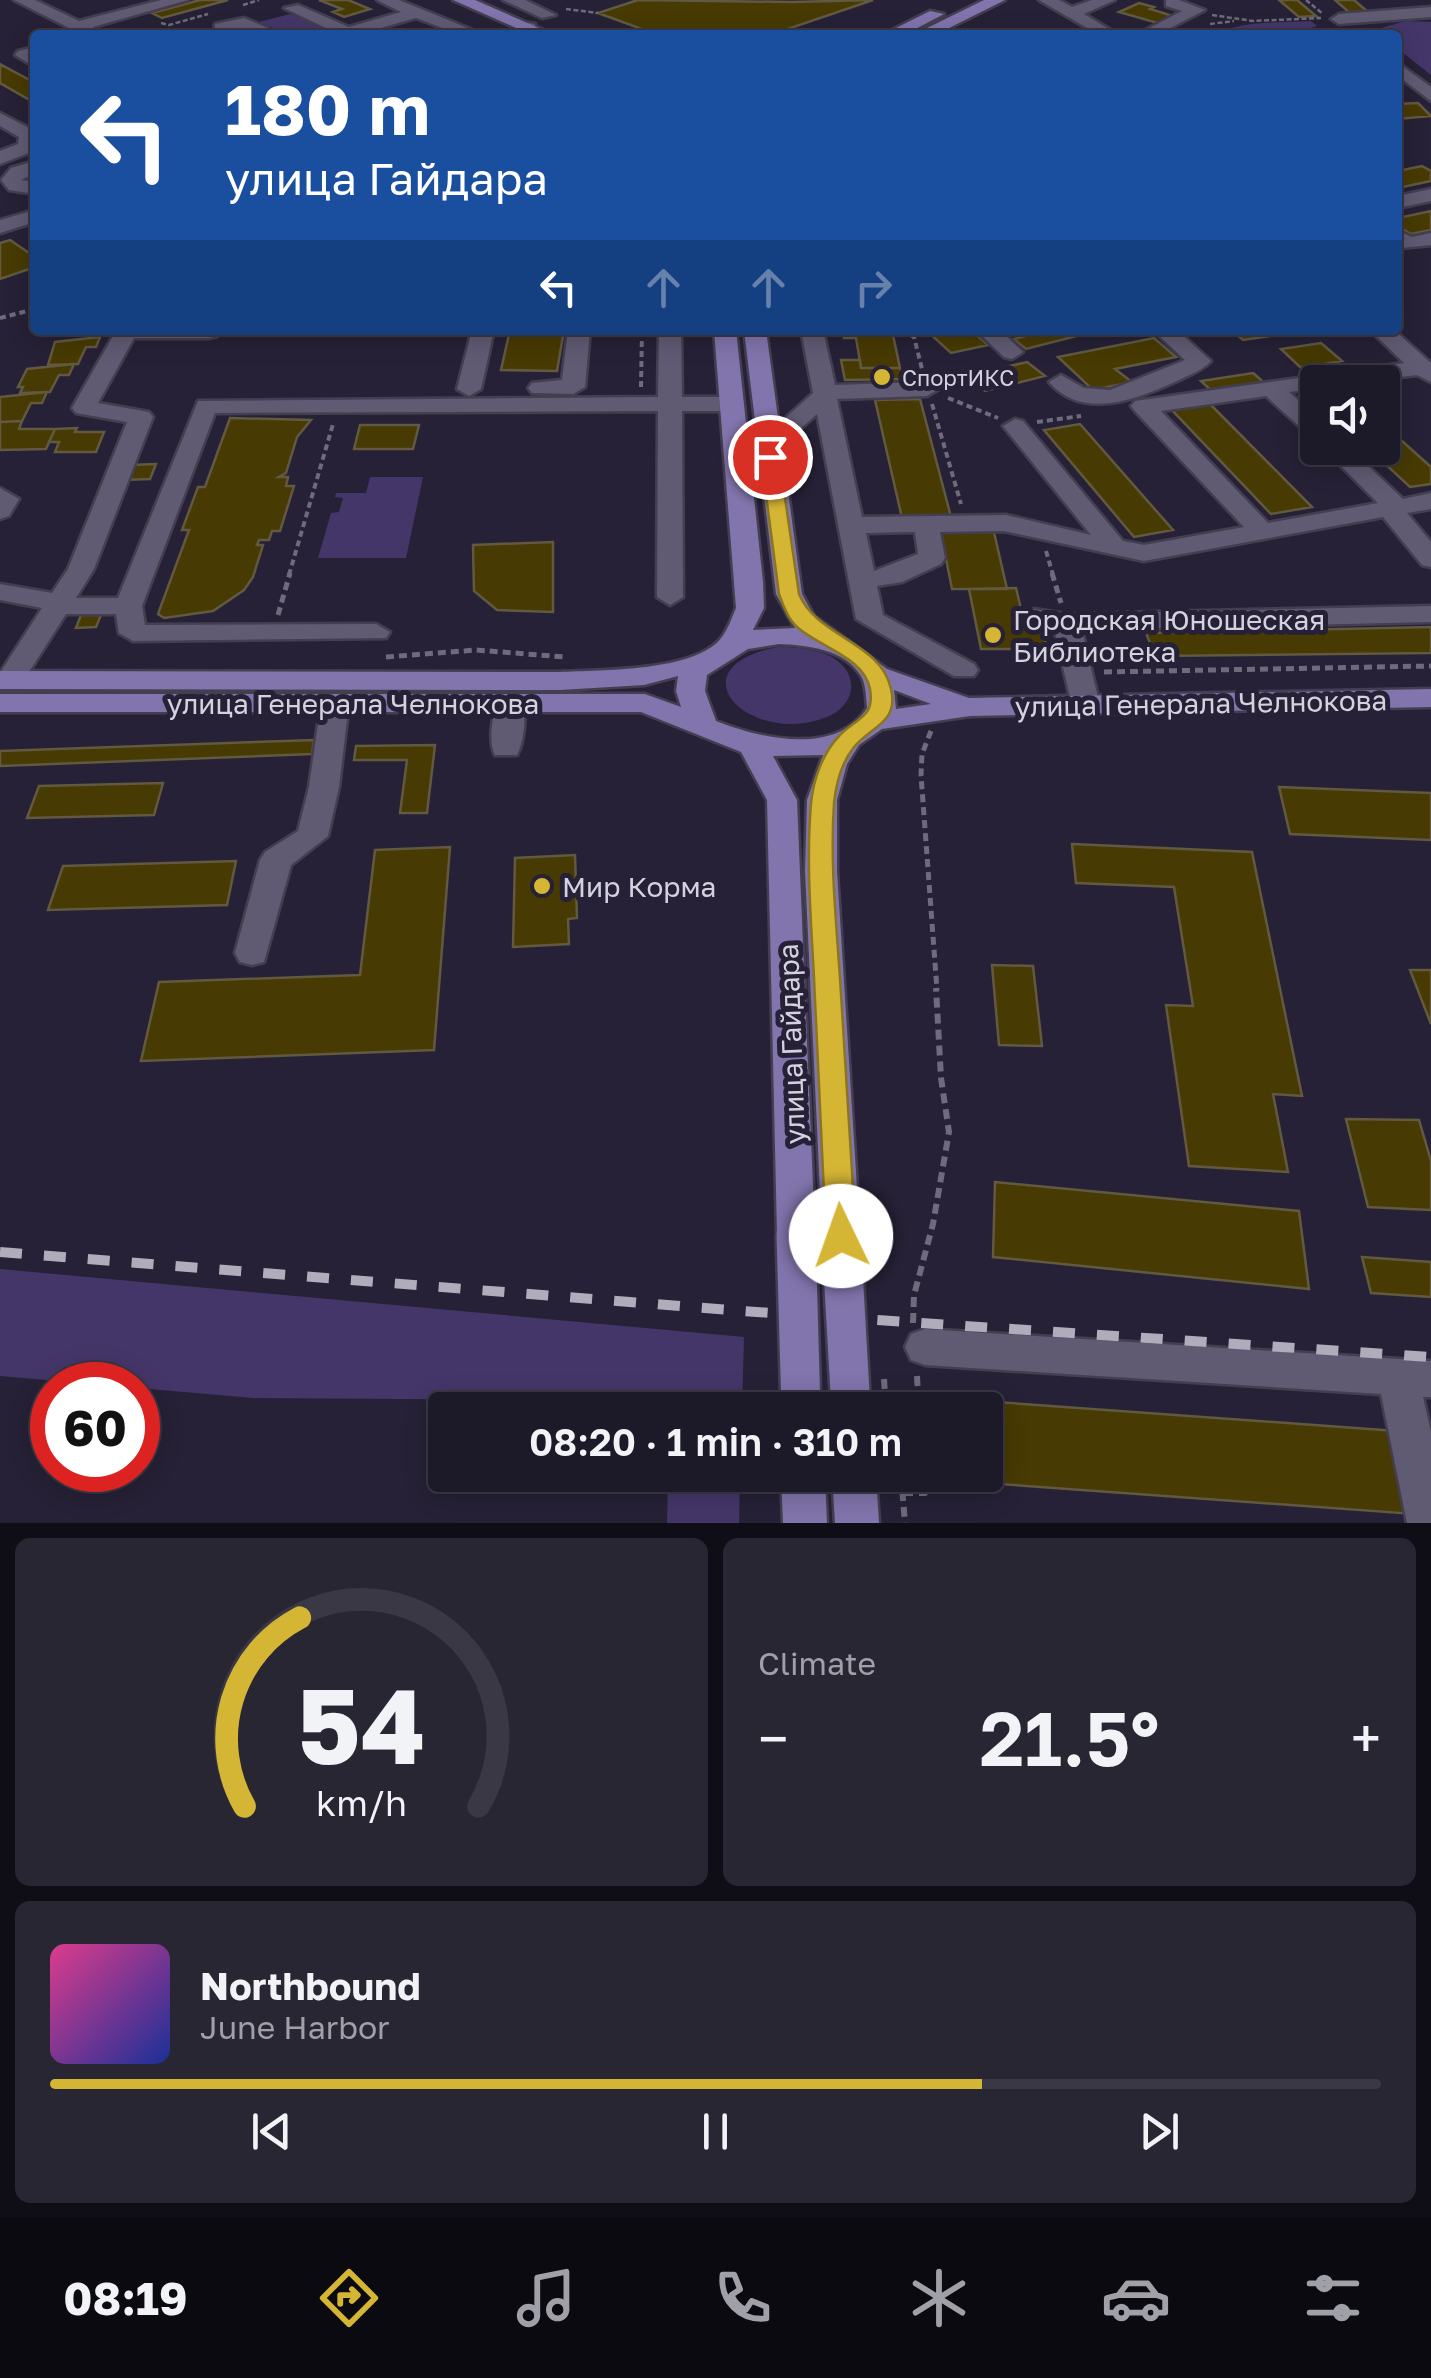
<!DOCTYPE html>
<meta charset="utf-8">
<style>
body{margin:0;font-family:"Golos Text",sans-serif;background:#292634;color:#f1f3f6;height:100vh;display:flex;flex-direction:column;font-size:38px;white-space:nowrap}
*{box-sizing:border-box;margin:0}
p{font-size:32px;color:#a0a0a8}
.icon{flex:none;width:55px;height:55px;fill:none;stroke:currentColor;stroke-width:2;stroke-linecap:round;stroke-linejoin:round}
.map{position:relative;height:1523px;overflow:hidden}
.details{display:flex;flex-direction:column;gap:15px;padding:15px;background:#0f0e16;flex:1}
.details>*{flex:none}
.hud{position:absolute;left:30px;top:30px;width:1372px;height:305px;border-radius:10px;box-shadow:0 5px 25px #0003,0 0 0 2px #3a3845;background:#1a4fa0;color:#fff;overflow:hidden}
.fabs{position:absolute;left:1300px;top:365px;display:grid;gap:20px}
.fabs a{display:grid;place-items:center;width:100px;height:100px;border-radius:10px;background:#1c1928;box-shadow:0 5px 25px #0003,0 0 0 2px #3a3845;font-size:50px}
.speed{position:absolute;left:30px;top:1362px;display:flex;gap:20px;font-size:50px;font-weight:700;text-align:center}
.speed>*{display:grid;place-content:center;width:130px;height:130px;border-radius:50%;background:#1c1928;box-shadow:0 5px 25px #0003,0 0 0 2px #3a3845;line-height:1}
.speed .limit{border:15px solid #d22;background:#fff;color:#111}
.pin{position:absolute;display:grid;place-items:center;width:85px;height:85px;color:#fff;margin:-42px;border:5px solid #fff;border-radius:50%;box-shadow:0 2px 10px #0007}
.me{position:absolute;width:110px;margin:-55px;rotate:357deg;stroke-linejoin:round;filter:drop-shadow(0 0 8px #0008)}
.turn{display:flex;align-items:center;gap:35px;height:210px;padding:0 30px;font-size:45px}
.turn .icon{width:130px;height:130px;stroke-width:2.5}
.turn b{display:block;font-size:70px;line-height:85px}
.lanes{display:flex;align-items:center;height:95px;padding:0 30px;background:#0003;justify-content:center;gap:50px;direction:ltr}
.lanes .off{opacity:.35}
.big{font-size:75px;font-weight:600;line-height:1.1}
.details .card{flex:1;display:flex;flex-direction:column;justify-content:center;gap:15px;min-width:0;padding:0 35px;border-radius:15px;background:#292634}
.details .dial{align-items:center;gap:0}
.dial svg{height:260px;overflow:visible;fill:none;stroke:#3a3845;stroke-width:7;stroke-linecap:round;text-anchor:middle}
.dial text{fill:#f1f3f6;stroke:none}
.song{display:flex;align-items:center;gap:30px}
.cover{width:120px;height:120px;border-radius:15px;background:linear-gradient(135deg,hsl(330 70% 55%),hsl(230 70% 35%))}
.played{height:10px;border-radius:5px;background:linear-gradient(90deg,#d5b534 70%,#3a3845 70%)}
.keys{display:flex;justify-content:space-around;direction:ltr}
.heat{display:flex;justify-content:space-between;align-items:center;font-size:55px;direction:ltr}
.details .tiles{flex:1;display:grid;gap:15px;grid-template-columns:1fr 1fr}
.card:last-child{grid-column:span 2}
.trip{position:absolute;left:428px;top:1392px;width:575px;height:100px;border-radius:10px;background:#1c1928;box-shadow:0 5px 25px #0003,0 0 0 2px #3a3845;font-weight:600;line-height:100px;text-align:center}
.tab-bar{display:flex;height:160px;justify-content:space-around;align-items:center;background:#0b0a10;color:#a0a0a8}
.tab-bar .icon{width:70px;height:70px}
.tab-bar .selected{color:#d5b534}
.tab-bar b{font-size:45px;color:#f1f3f6}
.map>svg:first-child{display:block}
.green{fill:#453669}
.building{fill:#473a03;stroke:#615940;stroke-width:2.5}
.lines{fill:none;stroke-linecap:round;stroke-linejoin:round}
.minor-casing{stroke:#433e50;stroke-width:5}
.major-casing{stroke:#433e50;stroke-width:5}
.path-far3{stroke:#6f6b7d;stroke-width:2.5;stroke-dasharray:5 2.5;stroke-linecap:butt}
.path-far2{stroke:#6f6b7d;stroke-width:4;stroke-dasharray:6 4;stroke-linecap:butt}
.path-far1{stroke:#6f6b7d;stroke-width:5;stroke-dasharray:8 5;stroke-linecap:butt}
.path{stroke:#6f6b7d;stroke-width:6;stroke-dasharray:10 6;stroke-linecap:butt}
.minor{fill:#605b73;fill-rule:evenodd}
.major{fill:#8274ac;fill-rule:evenodd}
.rail{stroke:#b0acbc;stroke-width:10;stroke-dasharray:22 22;stroke-linecap:butt}
.major-bridge-casing{stroke:#433e50;stroke-width:44;stroke-linecap:butt}
.path-bridge{stroke:#6f6b7d;stroke-width:6;stroke-dasharray:10 6;stroke-linecap:butt}
.major-bridge{stroke:#8274ac;stroke-width:39}
.route{fill:#d5b534;stroke:#8a7622;stroke-width:2.5}
.poi-dot{fill:#d5b534;stroke:#262136;stroke-width:4}
.labels{text-anchor:middle;dominant-baseline:central;stroke-width:10;stroke-linejoin:round;paint-order:stroke}
.far-poi-label{font-size:22px;fill:#d5d2e0;stroke:#262136;text-anchor:start}
.poi-label{font-size:28px;fill:#d5d2e0;stroke:#262136;text-anchor:start}
.street-label{font-size:28px;fill:#d5d2e0;stroke:#262136}
</style>
<div class="map">
<svg width="1431" height="1523" viewBox="0 0 1431 1523">
<rect width="100%" height="100%" fill="#262136"/>
<path class="green" d="M290,14L329,29L310,35H259L275,29L259,22Z
M1311,21L1317,26L1305,30L1309,35L1215,34C1244,20 1280,23 1311,21Z
M1406,21L1431,22V75L1398,49V35L1381,33V28Z
M370,477H423L406,558H318L331,513L339,512L343,498L335,497L336,493H366Z
M777,647C795,647 813,648 830,656C862,673 856,707 824,718C751,746 671,669 777,647Z
M0,1269L744,1337L742,1410H669V1401L253,1398L0,1376Z
M668,1475H740L739,1523H667Z"/>
<path class="building" d="M200,0H228L162,18L152,13Z
M319,0H348L370,9L344,17L333,12L342,9Z
M638,0L792,2L873,0L770,35H658L598,13Z
M1279,0H1297L1316,16L1299,17Z
M1335,0H1354L1368,12L1350,13Z
M1139,3L1154,7L1150,9L1176,17L1161,24L1119,12Z
M0,64L35,83V103L0,83Z
M1418,103L1431,116L1398,119V104Z
M1422,166L1431,171V181L1398,188V171Z
M1431,211V230L1411,234L1398,226V218Z
M10,240L35,257V267L0,279V243Z
M510,330H564L557,371L501,370Z
M843,330H876L877,335H893L900,368H861L856,338H844Z
M926,330H971L988,345L951,353Z
M1050,330H1094L1096,331L1026,349L1014,339Z
M1232,330H1310L1243,340Z
M100,337L96,347H86L78,364L48,365L55,342Z
M1154,338L1176,357L1115,369L1132,382L1093,390L1058,357Z
M1321,343L1342,361L1301,368L1281,349Z
M841,360H860L861,368H900L903,379L845,380Z
M1027,362L1045,376L985,391L968,376Z
M74,364L69,375H59L50,392L20,393L23,387H18L27,369Z
M1253,373L1268,386L1215,394L1201,381Z
M47,392L42,403H31L22,421L0,422V397Z
M920,399L951,517L902,518L875,400Z
M1208,402L1312,507L1271,514L1170,408Z
M230,418L311,420L297,437L286,473L279,477H288L286,486H294L280,531H272L269,540H259L257,545H263L253,577L244,590L213,611L164,618L158,614L189,530H182L198,487H205Z
M22,421L19,429H55L46,449L0,450V422Z
M1382,423L1431,467V484L1410,487L1368,448H1382Z
M1080,424L1173,530L1134,537L1044,430Z
M360,425H419L413,449H354Z
M77,428L75,432H104L96,452H55L59,442H49L55,429Z
M156,464L150,479L124,480L130,465Z
M940,528H993L1007,589H952Z
M553,542V612L497,610L474,591L473,545Z
M1016,588L1025,626L1041,625L1047,649H981L969,589Z
M81,615H101L96,627L76,628Z
M1431,627V653L1155,656L1146,633Z
M314,740L312,754L0,766V751Z
M435,745L427,813H400L407,760H354L356,746Z
M163,783L154,815L27,818L39,786Z
M1279,787L1431,793V840L1290,834Z
M1072,844L1252,852L1302,1096L1273,1094L1288,1172L1189,1166L1166,1005L1193,1006L1174,887L1076,883Z
M450,847L434,1050L141,1061L159,982L360,975L375,850Z
M575,855L577,918L568,919L569,944L513,947L515,858Z
M236,861L227,905L48,910L63,866Z
M992,965L1033,966L1042,1046L999,1045Z
M1410,970H1431V1024Z
M1346,1119L1419,1120L1431,1161V1210L1368,1207Z
M995,1182L1299,1211L1309,1289L993,1257Z
M1362,1257L1431,1262V1297L1371,1293Z
M927,1397L1396,1431L1414,1514L931,1479V1475H985V1410H927Z"/>
<g class="lines">
<defs>
<path id="minor" d="M14,0H35L79,21L161,0H188L93,27L104,35H83Z
M377,0H399L485,35H461L416,18L356,35H329L332,31L284,8L298,5L349,27L401,12Z
M503,0H525L556,15L542,18Z
M1039,0H1059L1072,7L1092,0H1115L1084,14L1119,35H1099Z
M1166,0H1179L1205,10L1157,35H1136L1182,11L1166,6Z
M1431,7V17L1339,24L1331,19L1339,14Z
M244,18L268,28L262,35H244L248,30L230,31V35H214L215,24Z
M529,23L535,24V32L499,35Z
M35,47V67L15,55L18,51Z
M1398,63L1431,87V101L1398,76Z
M0,113L35,131L34,151L0,164V151L18,144L19,137L0,126Z
M35,161V173L21,180L35,182V194L9,190L1,180L11,168Z
M1431,189V201L1398,208V196Z
M35,210V222L0,233V220Z
M1398,231L1412,237L1431,233V245L1401,248Z
M219,330L217,336L209,338H134L98,403L149,412L153,417L94,569L76,598H118L198,401L658,397L659,330H681L682,397H731L743,404L731,411H682L683,597L670,605L657,597L658,411L215,413L142,606L145,625L376,624L390,632L386,638L133,641L119,633L116,614H66L20,686H0V673L42,608L0,600V584L52,593L68,569L127,422L76,413L72,408L116,331Z
M472,330H494L481,389L469,396L457,389Z
M568,330H590L585,387L573,394L532,393L528,388L532,383L562,380Z
M801,330H823L835,385L927,382L939,389L927,396L837,399L862,517L1006,515L1091,535L1003,426L1015,419L1023,421L1123,541L1144,545L1244,527L1135,411L1131,406L1135,401L1404,363L1370,330H1394L1431,363V382L1417,375L1360,382H1318V388L1289,392L1318,418V438L1310,436L1266,396L1161,411L1268,523L1378,503L1323,448H1349L1403,499L1431,493V509L1407,513L1431,542V567L1422,565L1383,517L1144,561L1004,531L940,532L945,558L941,564L902,582L877,586L883,615L974,664L978,670L974,676H954L856,619L817,414L798,431L779,462H761L758,457L781,422L813,393ZM915,532L918,554L874,571L866,533Z
M976,330H1000L1023,352L1012,359L1004,357Z
M1153,330H1177L1211,361C1203,370 1189,375 1177,381C1138,399 1082,421 1049,382L1061,375L1084,388L1110,390L1185,360Z
M0,488L19,499L9,516L0,519Z
M1431,606V622L1082,630L1100,706L1096,712H1076L1072,706L1054,628L1024,623L1020,617L1034,609L1066,614Z
M335,694L345,697L349,703L339,787L328,836L291,865L264,962L252,965L240,962L235,953L260,860L265,852L298,831L309,787L321,703L325,697Z
M510,695L520,698C528,711 524,742 517,755H495C488,742 492,711 500,698Z
M925,1329L1431,1361V1397H1423L1431,1432V1523H1407L1381,1394L925,1365L911,1360L905,1347L911,1334Z"/>
<path id="major" d="M453,0H475L555,35H532Z
M984,0H1005L935,35H913Z
M930,11L944,14L904,35H882Z
M714,330H736L763,582L764,608L753,630L795,628L776,594L744,330H766L802,594L814,616L887,669L969,698L1431,689V707L970,716L882,729L859,745L847,764L837,800V871L860,1235L855,1246L841,1251L827,1246L822,1235L805,871L807,800L823,755L773,756L797,800L815,1234L810,1245L796,1250L782,1245L777,1234L767,800L741,752L641,712H0V694H645L681,707L676,691L678,676L644,685L560,690L0,689V671L560,672C600,670 696,672 722,637C728,629 732,617 736,608ZM779,644C806,645 845,649 861,676C866,684 866,698 867,708C836,757 759,738 716,721L705,691L707,675L748,649ZM894,690L931,704L896,709Z
M781,1475H825L827,1523H783Z
M832,1475H876L879,1523H835Z"/>
</defs>
<use href="#minor" class="minor-casing"/>
<use href="#major" class="major-casing"/>
<path class="path-far3" d="M1306,0L1323,14
M243,5L259,0
M566,9L598,13
M1212,15L1253,21L1321,18
M161,23L169,25L208,14
M1210,24L1234,21"/>
<path class="path-far2" d="M0,318L35,309
M902,330L914,337L922,369
M641,387L642,330
M948,398L998,418
M932,404L961,504
M1037,422L1081,416
M1046,551L1053,575
M289,575L333,424"/>
<path class="path-far1" d="M1052,573L1061,603
M278,615L290,573
M386,657L476,650L565,657
M1104,672L1431,666
M931,731L922,754L921,775L937,990"/>
<path class="path" d="M913,1323L914,1295L933,1224L949,1132L941,1078L936,988
M917,1376L919,1410
M901,1475L905,1523
M892,1489H919L918,1475
M903,1493H925L924,1475"/>
<use href="#minor" class="minor"/>
<use href="#major" class="major"/>
<path class="rail" d="M0,1252L742,1311L1431,1357"/>
<defs>
<path id="major-bridge" d="M796,1234L801,1410
M841,1235L851,1410"/>
</defs>
<use href="#major-bridge" class="major-bridge-casing"/>
<path class="path-bridge" d="M884,1379L886,1410"/>
<use href="#major-bridge" class="major-bridge"/>
</g>
<path class="route" d="M770,451L779,457L799,594C817,637 881,642 891,689C899,723 871,726 854,747C842,762 836,784 834,803C830,861 836,920 840,978C845,1064 850,1150 856,1236L851,1244L841,1248L831,1244L826,1236C822,1150 818,1064 814,978C811,920 806,861 811,804C813,780 823,752 840,735C856,718 875,718 870,689C864,657 819,647 797,627C788,619 783,605 779,594L761,457Z"/>
<g class="poi-dot">
<circle cx="882" cy="377" r="10"/>
<circle cx="993" cy="635" r="10"/>
<circle cx="542" cy="886" r="10"/>
</g>
<g class="labels">
<g class="far-poi-label">
<text x="902" y="377">СпортИКС</text>
</g>
<g class="poi-label">
<text x="1013" y="619">Городская Юношеская<tspan x="1013" dy="32">Библиотека</tspan></text>
<text x="562" y="886">Мир Корма</text>
</g>
<g class="street-label">
<text x="353" y="703">улица Генерала Челнокова</text>
<text transform="translate(1201 703) rotate(-1)">улица Генерала Челнокова</text>
<text transform="translate(791 1044) rotate(-92)">улица Гайдара</text>
</g>
</g>
</svg>
<div class="fabs">
<a><svg class="icon" aria-label="sound" viewBox="0 0 24 24"><path d="M4 9h4l5-4v14l-5-4H4zM17 9q2 3 0 6"/></svg></a>
</div>
<div class="speed"><div class="limit">60</div></div>
<div class="pin" style="left:770px;top:457px;background:#d93025"><svg class="icon" aria-label="arrive" viewBox="0 0 24 24"><path d="M6 21V4h12l-3 4 3 4H6"/></svg></div>
<svg class="me" style="left:841px;top:1236px" viewBox="-20 -20 40 40"><circle r="19" fill="#fff"/><path d="M0-13L10 11 0 6-10 11z" fill="#d5b534"/></svg>
<div class="trip">08:20 · 1 min · 310 m</div>
<div class="hud">
<div class="turn"><svg class="icon" aria-label="left" viewBox="0 0 24 24"><path d="M17 20v-9H6M10 6l-5 5 5 5"/></svg><div><b>180 m</b>улица Гайдара</div></div>
<div class="lanes"><svg class="icon" aria-label="left" viewBox="0 0 24 24"><path d="M17 20v-9H6M10 6l-5 5 5 5"/></svg><svg class="icon off" aria-label="ahead" viewBox="0 0 24 24"><path d="M12 20V5M6 11l6-6 6 6"/></svg><svg class="icon off" aria-label="ahead" viewBox="0 0 24 24"><path d="M12 20V5M6 11l6-6 6 6"/></svg><svg class="icon off" aria-label="right" viewBox="0 0 24 24"><path d="M7 20v-9h11M14 6l5 5-5 5"/></svg></div>
</div>
</div>
<section class="details">
<div class="tiles">
<div class="card dial"><svg viewBox="0 0 100 80">
<path d="M14 69A42 42 0 1 1 86 69"/>
<path d="M14 69A42 42 0 0 1 31 11" stroke="#d5b534"/>
<text x="50" y="56" font-size="32" font-weight="700">54</text>
<text x="50" y="72" font-size="11">km/h</text>
</svg></div>
<div class="card"><p>Climate</p>
<div class="heat"><a>−</a><b class="big">21.5°</b><a>+</a></div>
</div>
<div class="card">
<div class="song"><i class="cover"></i><div><b>Northbound</b><p>June Harbor</p></div></div>
<div class="played"></div>
<div class="keys"><svg class="icon" aria-label="previous" viewBox="0 0 24 24"><path d="M18 5L8 12l10 7zM5 5v14"/></svg><svg class="icon" aria-label="pause" viewBox="0 0 24 24"><path d="M8 5v14M16 5v14"/></svg><svg class="icon" aria-label="next" viewBox="0 0 24 24"><path d="M6 5l10 7-10 7zM19 5v14"/></svg></div>
</div>
</div>
</section>
<nav class="tab-bar">
<b>08:19</b>
<svg class="icon selected" aria-label="directions" viewBox="0 0 24 24"><path d="M12 3l9 9-9 9-9-9zM9 14v-3h6M13 9l2 2-2 2"/></svg>
<svg class="icon" aria-label="music" viewBox="0 0 24 24"><path d="M9 18V5l10-2v13"/><circle cx="6" cy="18" r="3"/><circle cx="16" cy="16" r="3"/></svg>
<svg class="icon" aria-label="phone" viewBox="0 0 24 24"><path d="M5 4h4l2 5-3 2q2 4 5 5l2-3 5 2v4C11 20 4 13 5 4z"/></svg>
<svg class="icon" aria-label="climate" viewBox="0 0 24 24"><path d="M12 3v18M4 7l16 10M4 17L20 7"/></svg>
<svg class="icon" aria-label="car" viewBox="0 0 24 24"><path d="M5 17H2v-5l4-1 3-4h7l3 4 3 1v5h-3M9 17h6M6 11h13"/><circle cx="7" cy="17" r="2"/><circle cx="17" cy="17" r="2"/></svg>
<svg class="icon" aria-label="filters" viewBox="0 0 24 24"><path d="M4 7h16M4 17h16"/><circle cx="9" cy="7" r="2"/><circle cx="15" cy="17" r="2"/></svg>
</nav>
